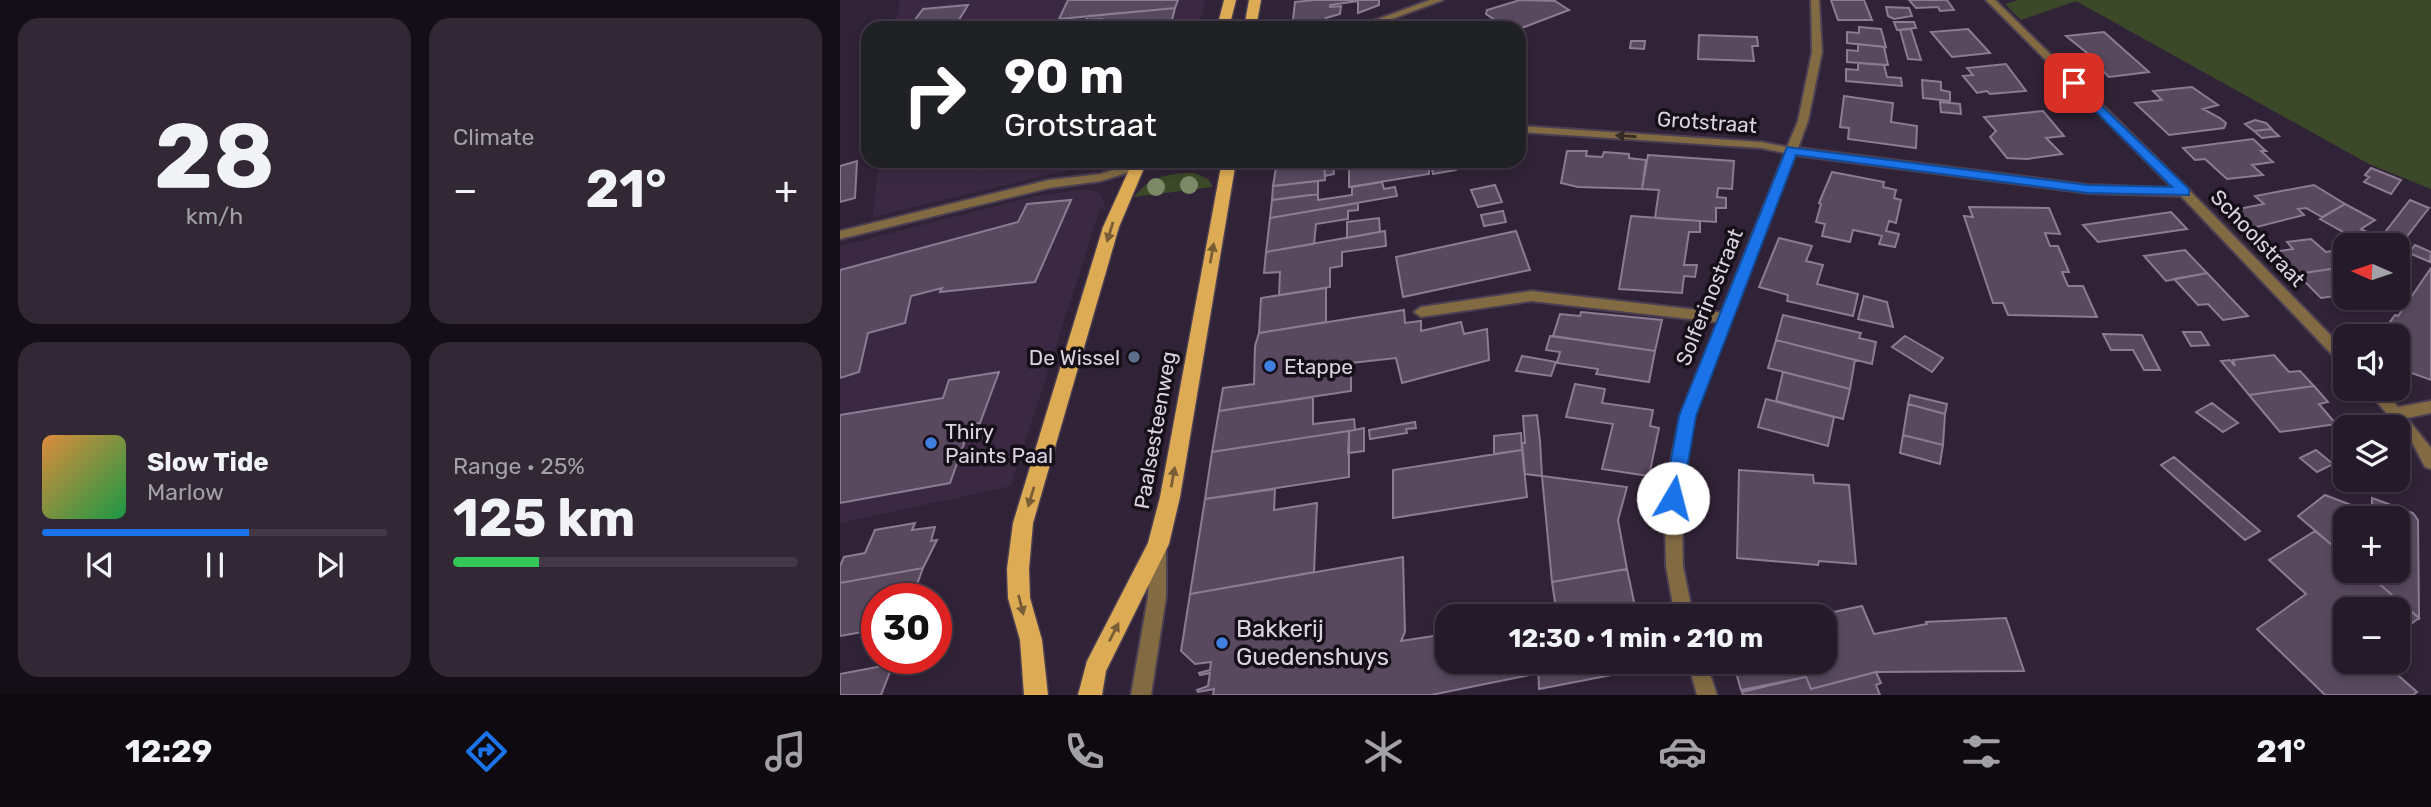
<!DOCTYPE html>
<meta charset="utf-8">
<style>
body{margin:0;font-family:Rubik,sans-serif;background:#312735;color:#f1f3f6;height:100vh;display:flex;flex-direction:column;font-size:26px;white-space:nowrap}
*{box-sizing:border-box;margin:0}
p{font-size:23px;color:#a3a1a8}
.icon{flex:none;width:38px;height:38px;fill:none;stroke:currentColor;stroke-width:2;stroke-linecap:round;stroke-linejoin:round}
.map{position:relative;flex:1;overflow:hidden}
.drawer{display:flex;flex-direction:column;gap:18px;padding:18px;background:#140e17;width:840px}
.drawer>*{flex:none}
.banner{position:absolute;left:21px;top:21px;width:665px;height:147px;border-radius:21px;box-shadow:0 4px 10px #0003,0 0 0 2px #423846;background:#202124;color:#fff;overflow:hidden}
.needle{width:46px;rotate:273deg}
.tools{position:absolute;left:1493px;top:233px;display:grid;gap:14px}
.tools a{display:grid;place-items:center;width:77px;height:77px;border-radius:14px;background:#251a29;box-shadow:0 4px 10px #0003,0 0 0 2px #423846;font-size:35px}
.speed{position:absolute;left:21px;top:583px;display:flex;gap:14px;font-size:35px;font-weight:700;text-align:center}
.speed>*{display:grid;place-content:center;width:91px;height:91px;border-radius:50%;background:#251a29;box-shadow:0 4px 10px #0003,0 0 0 2px #423846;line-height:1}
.speed .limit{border:10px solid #d22;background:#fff;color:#111}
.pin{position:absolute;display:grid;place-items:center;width:60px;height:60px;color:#fff;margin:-30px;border-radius:14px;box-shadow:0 4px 10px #0006}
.me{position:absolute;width:77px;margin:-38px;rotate:8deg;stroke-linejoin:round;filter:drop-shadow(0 0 5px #0008)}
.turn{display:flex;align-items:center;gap:24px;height:147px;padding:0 28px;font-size:32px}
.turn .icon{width:91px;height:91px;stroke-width:2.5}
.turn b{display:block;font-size:49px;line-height:60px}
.big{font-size:52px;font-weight:700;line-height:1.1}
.drawer .tile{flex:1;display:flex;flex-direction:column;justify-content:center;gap:10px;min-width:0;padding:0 24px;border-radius:21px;background:#312735}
.drawer .dial{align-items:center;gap:0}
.dial b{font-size:91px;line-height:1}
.song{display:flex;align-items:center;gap:21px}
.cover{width:84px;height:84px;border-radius:10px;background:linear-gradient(135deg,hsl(30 70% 55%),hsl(140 70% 35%))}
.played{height:7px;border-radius:4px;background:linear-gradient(90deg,#1a73e8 60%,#423846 60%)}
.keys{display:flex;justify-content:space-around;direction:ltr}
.heat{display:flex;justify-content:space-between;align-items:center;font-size:38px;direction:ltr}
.charge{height:10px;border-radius:5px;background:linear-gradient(90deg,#34c759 25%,#423846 0)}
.drawer .tiles{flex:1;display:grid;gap:18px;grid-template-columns:repeat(2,1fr)}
.trip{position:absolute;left:595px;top:604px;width:402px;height:70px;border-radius:21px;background:#251a29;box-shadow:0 4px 10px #0003,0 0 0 2px #423846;font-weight:700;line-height:70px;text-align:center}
.menu{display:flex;height:112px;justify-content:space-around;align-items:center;background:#0f0a10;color:#a3a1a8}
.menu .icon{width:49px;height:49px}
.menu .selected{color:#1a73e8}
.menu b{font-size:32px;color:#f1f3f6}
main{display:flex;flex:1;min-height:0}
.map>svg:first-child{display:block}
.built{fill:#3b2944}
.green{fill:#3b4928}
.building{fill:#58495f;stroke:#8b7b93;stroke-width:2}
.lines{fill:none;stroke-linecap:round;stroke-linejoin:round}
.lane-casing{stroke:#4c3f52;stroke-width:4}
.street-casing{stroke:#4c3f52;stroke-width:4}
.primary-casing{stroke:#4c3f52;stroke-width:3}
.lane{fill:#826a43;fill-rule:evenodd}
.street{fill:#826a43;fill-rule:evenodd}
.primary{fill:#dcab54;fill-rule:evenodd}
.tree{fill:#7c8966}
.oneway{fill:#362a25}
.oneway2{fill:#785d36}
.route{fill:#1a73e8;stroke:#114b97;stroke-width:2}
.service-dot{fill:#5c6f8a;stroke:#150f18;stroke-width:2.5}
.shop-dot{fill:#3f7fe0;stroke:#150f18;stroke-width:2.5}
.labels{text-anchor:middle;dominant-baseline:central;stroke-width:7;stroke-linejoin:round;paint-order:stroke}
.street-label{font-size:21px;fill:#dcd3e1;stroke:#150f18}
.poi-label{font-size:21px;fill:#dcd3e1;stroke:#150f18;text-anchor:start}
.near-poi-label{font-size:24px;fill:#dcd3e1;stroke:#150f18;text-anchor:start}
</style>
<main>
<section class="drawer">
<div class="tiles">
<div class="tile dial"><b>28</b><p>km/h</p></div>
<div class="tile"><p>Climate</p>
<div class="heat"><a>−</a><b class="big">21°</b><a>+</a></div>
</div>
<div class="tile">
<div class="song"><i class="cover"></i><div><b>Slow Tide</b><p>Marlow</p></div></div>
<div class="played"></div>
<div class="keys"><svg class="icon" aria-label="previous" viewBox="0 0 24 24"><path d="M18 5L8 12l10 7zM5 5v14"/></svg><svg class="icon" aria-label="pause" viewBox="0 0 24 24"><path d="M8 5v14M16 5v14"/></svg><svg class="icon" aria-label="next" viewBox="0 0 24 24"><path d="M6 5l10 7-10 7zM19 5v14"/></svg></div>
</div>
<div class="tile"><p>Range · 25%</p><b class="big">125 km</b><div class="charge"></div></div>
</div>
</section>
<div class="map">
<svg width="1591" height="695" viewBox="0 0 1591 695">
<rect width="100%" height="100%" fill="#312337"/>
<path class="built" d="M60,0H365L358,28H55Z
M39,161H268L263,166L220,172L33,217Z
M246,189L260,193L266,209H260L171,486L0,523V246L192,197Z"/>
<path class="green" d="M1178,0H1591V189L1529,164L1236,1L1181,20L1165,4Z
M355,173L368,179L373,187L294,197C309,177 330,172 355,173Z"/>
<path class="building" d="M228,0H338L335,8L219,19Z
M475,0H539V5L518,13V1L490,5V7L501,6L500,14L486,18L490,22L471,28H452L455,2Z
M680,0L715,1L729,10L679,29L670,24H661L646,14L647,10Z
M991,0H1024L1032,20H998Z
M1069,0H1107L1114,10L1100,11L1098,7L1076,8Z
M128,5L114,28H69L83,9Z
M1046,7L1069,8L1072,16L1054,19L1048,16Z
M335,8L331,24L262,28L263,25H260L262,19L246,20L248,16Z
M1054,22H1074L1076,28L1057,30Z
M1019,27L1041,29L1046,47L1007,43V32L1019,33Z
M1071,29L1081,60L1068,59L1060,30Z
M1128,29L1150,53L1112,57L1091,32Z
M1264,32L1309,72L1269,77L1258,66L1262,65L1226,36Z
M859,35L917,37L918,46H912L914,61L858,59Z
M791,41H805L804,49L790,48Z
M1018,44L1044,47L1048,65L1007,62V50L1018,51Z
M1018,63L1044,65L1047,77L1061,78L1062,86L1006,81V69L1018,70Z
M1166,64L1186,91L1150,94L1147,91L1137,93L1123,76L1133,75L1127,68Z
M1082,80L1101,82V90L1110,92V101L1083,98Z
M1352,87L1378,105L1363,109L1380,118L1386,123L1384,128L1329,135L1295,103L1322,100L1313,91Z
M1004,96L1053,103L1051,122L1077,126L1076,148L1008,139L1009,128L1000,127Z
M1100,102L1120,104L1121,114L1101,112Z
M1203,111L1224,136L1206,138L1222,154L1187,159L1167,158L1150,137L1156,131L1144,117Z
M1415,120L1426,123L1432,129L1414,131L1405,124Z
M1431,129L1439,136L1422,138L1414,131Z
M1413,139L1426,151H1421L1433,162L1412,165L1423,175L1387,179L1365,159L1355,160L1343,148Z
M727,151H747L746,156L762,157L764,152L789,154V158L806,160L802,189L738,187L721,183Z
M808,155L894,161L892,189L878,188L877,197L886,198V208H876V222L815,218L819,190L802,189Z
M17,161L15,198L0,202V166Z
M143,161H194L139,169Z
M437,161H484L485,180L433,186Z
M484,161H506V162L493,164L494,174L485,176Z
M522,161H572V165L589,163V174L509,187V169L522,167Z
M615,166L616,170L593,174L592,169Z
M1531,168L1561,180L1551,194L1524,182L1529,177L1525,175Z
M992,172L1044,182L1043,187L1056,190L1054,198L1061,200L1056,223L1049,221L1046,231L1059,234L1055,247L1039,244L1042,236L1013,230L1010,242L982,236L985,224L976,222L981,204L979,203Z
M478,181V194L432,200L433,186Z
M542,182L544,189L555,187L557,196L430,218L432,200L478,194V200L512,195V187Z
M655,185L662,202L638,207L631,190Z
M1474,185L1505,204L1482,217L1466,208L1458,209L1464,215L1409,229L1388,211L1424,204L1415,196Z
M231,200L195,282L100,292L102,288L71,296L65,323L28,333L19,372L0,378V270L178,222L187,204Z
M1570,200L1589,208L1558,248V245H1549L1539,240Z
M518,203V210L508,211V219L476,224L474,244L426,252L430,218Z
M1505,204L1535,220L1521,229L1525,231L1514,238L1480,219Z
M1129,207L1209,208L1220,234L1205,233L1210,246H1218L1229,272H1222L1228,286H1243L1257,317L1168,315L1163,303H1153L1124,216L1133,217Z
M663,211L666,222L644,226L641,215Z
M1331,212L1347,229L1258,242L1243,225Z
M791,216L860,221V232H849L844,265H857L855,277L844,276L842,293L779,289Z
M539,218L540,232L507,238V222Z
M545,231L546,246L502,252V266L490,268V287L439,295L440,272L424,273L426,252Z
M676,231L690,270L563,297L556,257Z
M939,238L972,246L966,261L983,265L977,284L1018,294L1013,316L947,301L948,295L919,287Z
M1471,239L1486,252L1505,249V267L1457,274L1434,252L1453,249L1447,242Z
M1575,245L1591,252L1590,262L1569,253Z
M1345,250L1367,273L1326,281L1304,256Z
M1505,267V298H1535L1509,302L1502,295L1481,298L1457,274Z
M1591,268V380L1558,368V336H1540L1555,315L1558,316Z
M1367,273L1408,316L1383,320L1368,304L1358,305L1334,279Z
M486,288V322L419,333L421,298Z
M1024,296L1047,302L1053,327L1018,319Z
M564,310L565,323L581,321V331L621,322L624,334L647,329L649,360L562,383L556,358L511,363V391L379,411L383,388L414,384L415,346L419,333Z
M741,312L822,320L815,351L713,336L720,314L740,316Z
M943,315L1021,333L1019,338L1036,342L1032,364L936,340Z
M1343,332H1361L1369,345L1351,346Z
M1263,334L1302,335L1320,370H1304L1293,350H1271Z
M710,336L815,351L809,382L756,374L758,369L717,363L720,352L706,350Z
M1065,336L1103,358L1092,372L1052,347Z
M936,340L1015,360L1010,389L928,368Z
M1434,355L1449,372L1460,371L1474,386L1409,395L1381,361L1390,360L1395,366L1393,360Z
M682,356L716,362L711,376L676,371Z
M159,372L140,423L131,424L110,483L0,503V415L103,398L109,380Z
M943,372L1010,389L1003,419L936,401Z
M735,384L765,389L762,403L813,410L810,426L819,428L809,476L762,469L773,424L726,417Z
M1474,386L1488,402L1479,404L1496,424L1440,432L1409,395Z
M1070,395L1107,404L1105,414L1068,404Z
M473,397V424L514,419L515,430L372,452L379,411Z
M926,399L994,417L988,446L918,427Z
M1372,403L1398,423L1383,432L1356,412Z
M1068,404L1105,414L1103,445L1063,435Z
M697,415L700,441L702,476L685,474L682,443H685L683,416Z
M575,422L576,428L566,429L567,433L530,439L529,430Z
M524,428V451L508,453L509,431Z
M509,431V477L365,499L372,452Z
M681,433L682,450L654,454V436Z
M1063,435L1103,445L1100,464L1060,453Z
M682,450L687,497L553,518V470Z
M1476,450L1493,464L1477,472L1460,458Z
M1334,457L1420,531L1405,540L1321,465Z
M899,470L973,475L974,483L1009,485L1016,564L979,561L978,565L897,558Z
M702,476L787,487L778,520L787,569L712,582Z
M435,489L434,510L477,503L474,572L350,594L365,499Z
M1485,495L1532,513V498L1573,513L1578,520L1579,618L1523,570H1558V518H1505V556L1458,516Z
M75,523L72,530L95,527L91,541L97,540L83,568L0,583V566L4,557L25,553L35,530Z
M1475,531L1505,556V570H1523L1579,618L1559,633L1558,638V609H1505V662H1543L1577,692L1573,695H1485L1417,629L1466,594L1429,560Z
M563,557L565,632L561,641L607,634V662H694L695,674L591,695H373L374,689L358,692L357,690L368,686L370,673L360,675L359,673L370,670L371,662L355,664L341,651L350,594Z
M83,568L72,598H37V622L33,630L0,636V583Z
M787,569L797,616H696V612L716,609L712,582Z
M1022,606L1034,634L1087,624L1086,622L1166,618L1184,671L1036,672L971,689L966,677L901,690L893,662H985V616H975Z
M698,662H807L808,668L699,689Z
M53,664L41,695H0V674Z
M1036,672L1041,683L1036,685L1040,695H903L902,692L966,677L971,689Z"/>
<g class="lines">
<defs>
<path id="lane" d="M691,291L885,313L892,318L885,323L691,301L581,317L574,312L581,307Z
M318,543L324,546L326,551V597L311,695H291L308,597L310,551L312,546Z"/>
<path id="street" d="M590,0H603L528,28H514Z
M971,0H979L982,52L968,121L958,148L1248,185L1333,188L1146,0H1155L1348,189L1505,350V364L1500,363L1341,196L1248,193L955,155L854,416L846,466L842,516L843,566L853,616H835L826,566L825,516L830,466L840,416L945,153L921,148L679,132V126L921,142L947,147L958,121L972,52Z
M302,161H320L318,163L261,181L209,188L0,239V231L209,180L260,174Z
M1525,388H1541L1558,407L1591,401V413L1567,418L1591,448V469L1585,467L1573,444Z
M848,662H866L877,695H857Z"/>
<path id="primary" d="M384,0H396L389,28H377Z
M409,0H421L416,28H404Z
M293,161H307L279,227L193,523L189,569L190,598L202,640L208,695H184L180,640L168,598L167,569L173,523L263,227Z
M382,161H396L340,497L329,544L266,671L262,695H238L247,661L308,543L320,497Z"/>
</defs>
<use href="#lane" class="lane-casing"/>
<use href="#street" class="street-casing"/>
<use href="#primary" class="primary-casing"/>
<use href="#lane" class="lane"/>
<use href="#street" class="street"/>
<use href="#primary" class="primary"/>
</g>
<g class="tree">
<circle cx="349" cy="185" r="9"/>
<circle cx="316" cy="187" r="9"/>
</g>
<defs><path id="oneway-solid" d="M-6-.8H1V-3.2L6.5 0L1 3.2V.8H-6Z" transform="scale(1.75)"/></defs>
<use class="oneway" href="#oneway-solid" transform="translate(786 136) rotate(-176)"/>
<g class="oneway2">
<use href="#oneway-solid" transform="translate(270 232) rotate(107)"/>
<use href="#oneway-solid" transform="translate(372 253) rotate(-80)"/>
<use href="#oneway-solid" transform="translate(333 477) rotate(-80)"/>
<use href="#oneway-solid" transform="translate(191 497) rotate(107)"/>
<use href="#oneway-solid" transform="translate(181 605) rotate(76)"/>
<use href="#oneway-solid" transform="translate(274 632) rotate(-63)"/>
</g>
<path class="route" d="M1234,80L1349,189V195L1248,193L956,155L856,416L842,498L839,504L833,506L826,504L824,498L839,416L947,147L1248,185L1332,187L1230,86L1228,83Z"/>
<circle class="service-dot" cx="294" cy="357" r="7"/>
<g class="shop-dot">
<circle cx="430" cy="366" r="7"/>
<circle cx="91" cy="443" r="7"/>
<circle cx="382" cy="643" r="7"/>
</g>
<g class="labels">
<g class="street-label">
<text transform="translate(867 122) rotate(4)">Grotstraat</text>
<text transform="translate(1418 238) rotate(46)">Schoolstraat</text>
<text transform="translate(869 297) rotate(-68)">Solferinostraat</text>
<text transform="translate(315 430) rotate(-80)">Paalsesteenweg</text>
</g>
<g class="poi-label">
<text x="280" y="357" text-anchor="end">De Wissel</text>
<text x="444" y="366">Etappe</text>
<text x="105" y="431">Thiry<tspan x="105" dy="24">Paints Paal</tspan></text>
</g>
<g class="near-poi-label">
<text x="396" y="629">Bakkerij<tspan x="396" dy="28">Guedenshuys</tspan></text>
</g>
</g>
</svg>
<div class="tools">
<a><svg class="needle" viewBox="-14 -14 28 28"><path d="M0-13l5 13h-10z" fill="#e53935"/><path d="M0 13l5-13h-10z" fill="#a3a1a8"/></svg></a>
<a><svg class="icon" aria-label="sound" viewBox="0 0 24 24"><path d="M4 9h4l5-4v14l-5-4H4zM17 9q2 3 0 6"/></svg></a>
<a><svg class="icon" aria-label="layers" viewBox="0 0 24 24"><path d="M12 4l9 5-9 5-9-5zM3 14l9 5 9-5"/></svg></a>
<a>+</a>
<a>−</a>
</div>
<div class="speed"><div class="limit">30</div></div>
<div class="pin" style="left:1234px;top:83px;background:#d93025"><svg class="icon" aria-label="arrive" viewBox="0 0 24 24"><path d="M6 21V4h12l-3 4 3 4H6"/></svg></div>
<svg class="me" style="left:833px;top:498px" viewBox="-20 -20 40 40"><circle r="19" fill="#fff"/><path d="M0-13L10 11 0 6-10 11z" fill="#1a73e8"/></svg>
<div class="trip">12:30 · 1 min · 210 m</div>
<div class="banner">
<div class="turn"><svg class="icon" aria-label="right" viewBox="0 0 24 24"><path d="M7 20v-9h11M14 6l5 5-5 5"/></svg><div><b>90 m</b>Grotstraat</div></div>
</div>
</div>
</main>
<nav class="menu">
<b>12:29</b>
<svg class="icon selected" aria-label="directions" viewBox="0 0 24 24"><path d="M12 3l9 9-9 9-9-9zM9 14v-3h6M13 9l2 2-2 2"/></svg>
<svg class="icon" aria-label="music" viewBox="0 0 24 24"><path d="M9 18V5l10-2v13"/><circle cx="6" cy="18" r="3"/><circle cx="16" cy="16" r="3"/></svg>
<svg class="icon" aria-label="phone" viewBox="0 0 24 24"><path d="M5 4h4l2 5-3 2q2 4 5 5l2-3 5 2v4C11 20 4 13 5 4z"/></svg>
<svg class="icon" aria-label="climate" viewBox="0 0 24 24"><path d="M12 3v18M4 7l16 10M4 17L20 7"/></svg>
<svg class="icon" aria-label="car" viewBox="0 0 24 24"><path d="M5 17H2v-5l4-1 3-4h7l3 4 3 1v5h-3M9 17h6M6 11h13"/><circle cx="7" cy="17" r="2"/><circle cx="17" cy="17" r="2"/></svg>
<svg class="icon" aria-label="filters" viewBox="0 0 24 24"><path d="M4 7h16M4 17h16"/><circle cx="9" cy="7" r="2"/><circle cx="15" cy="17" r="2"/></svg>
<b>21°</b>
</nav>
